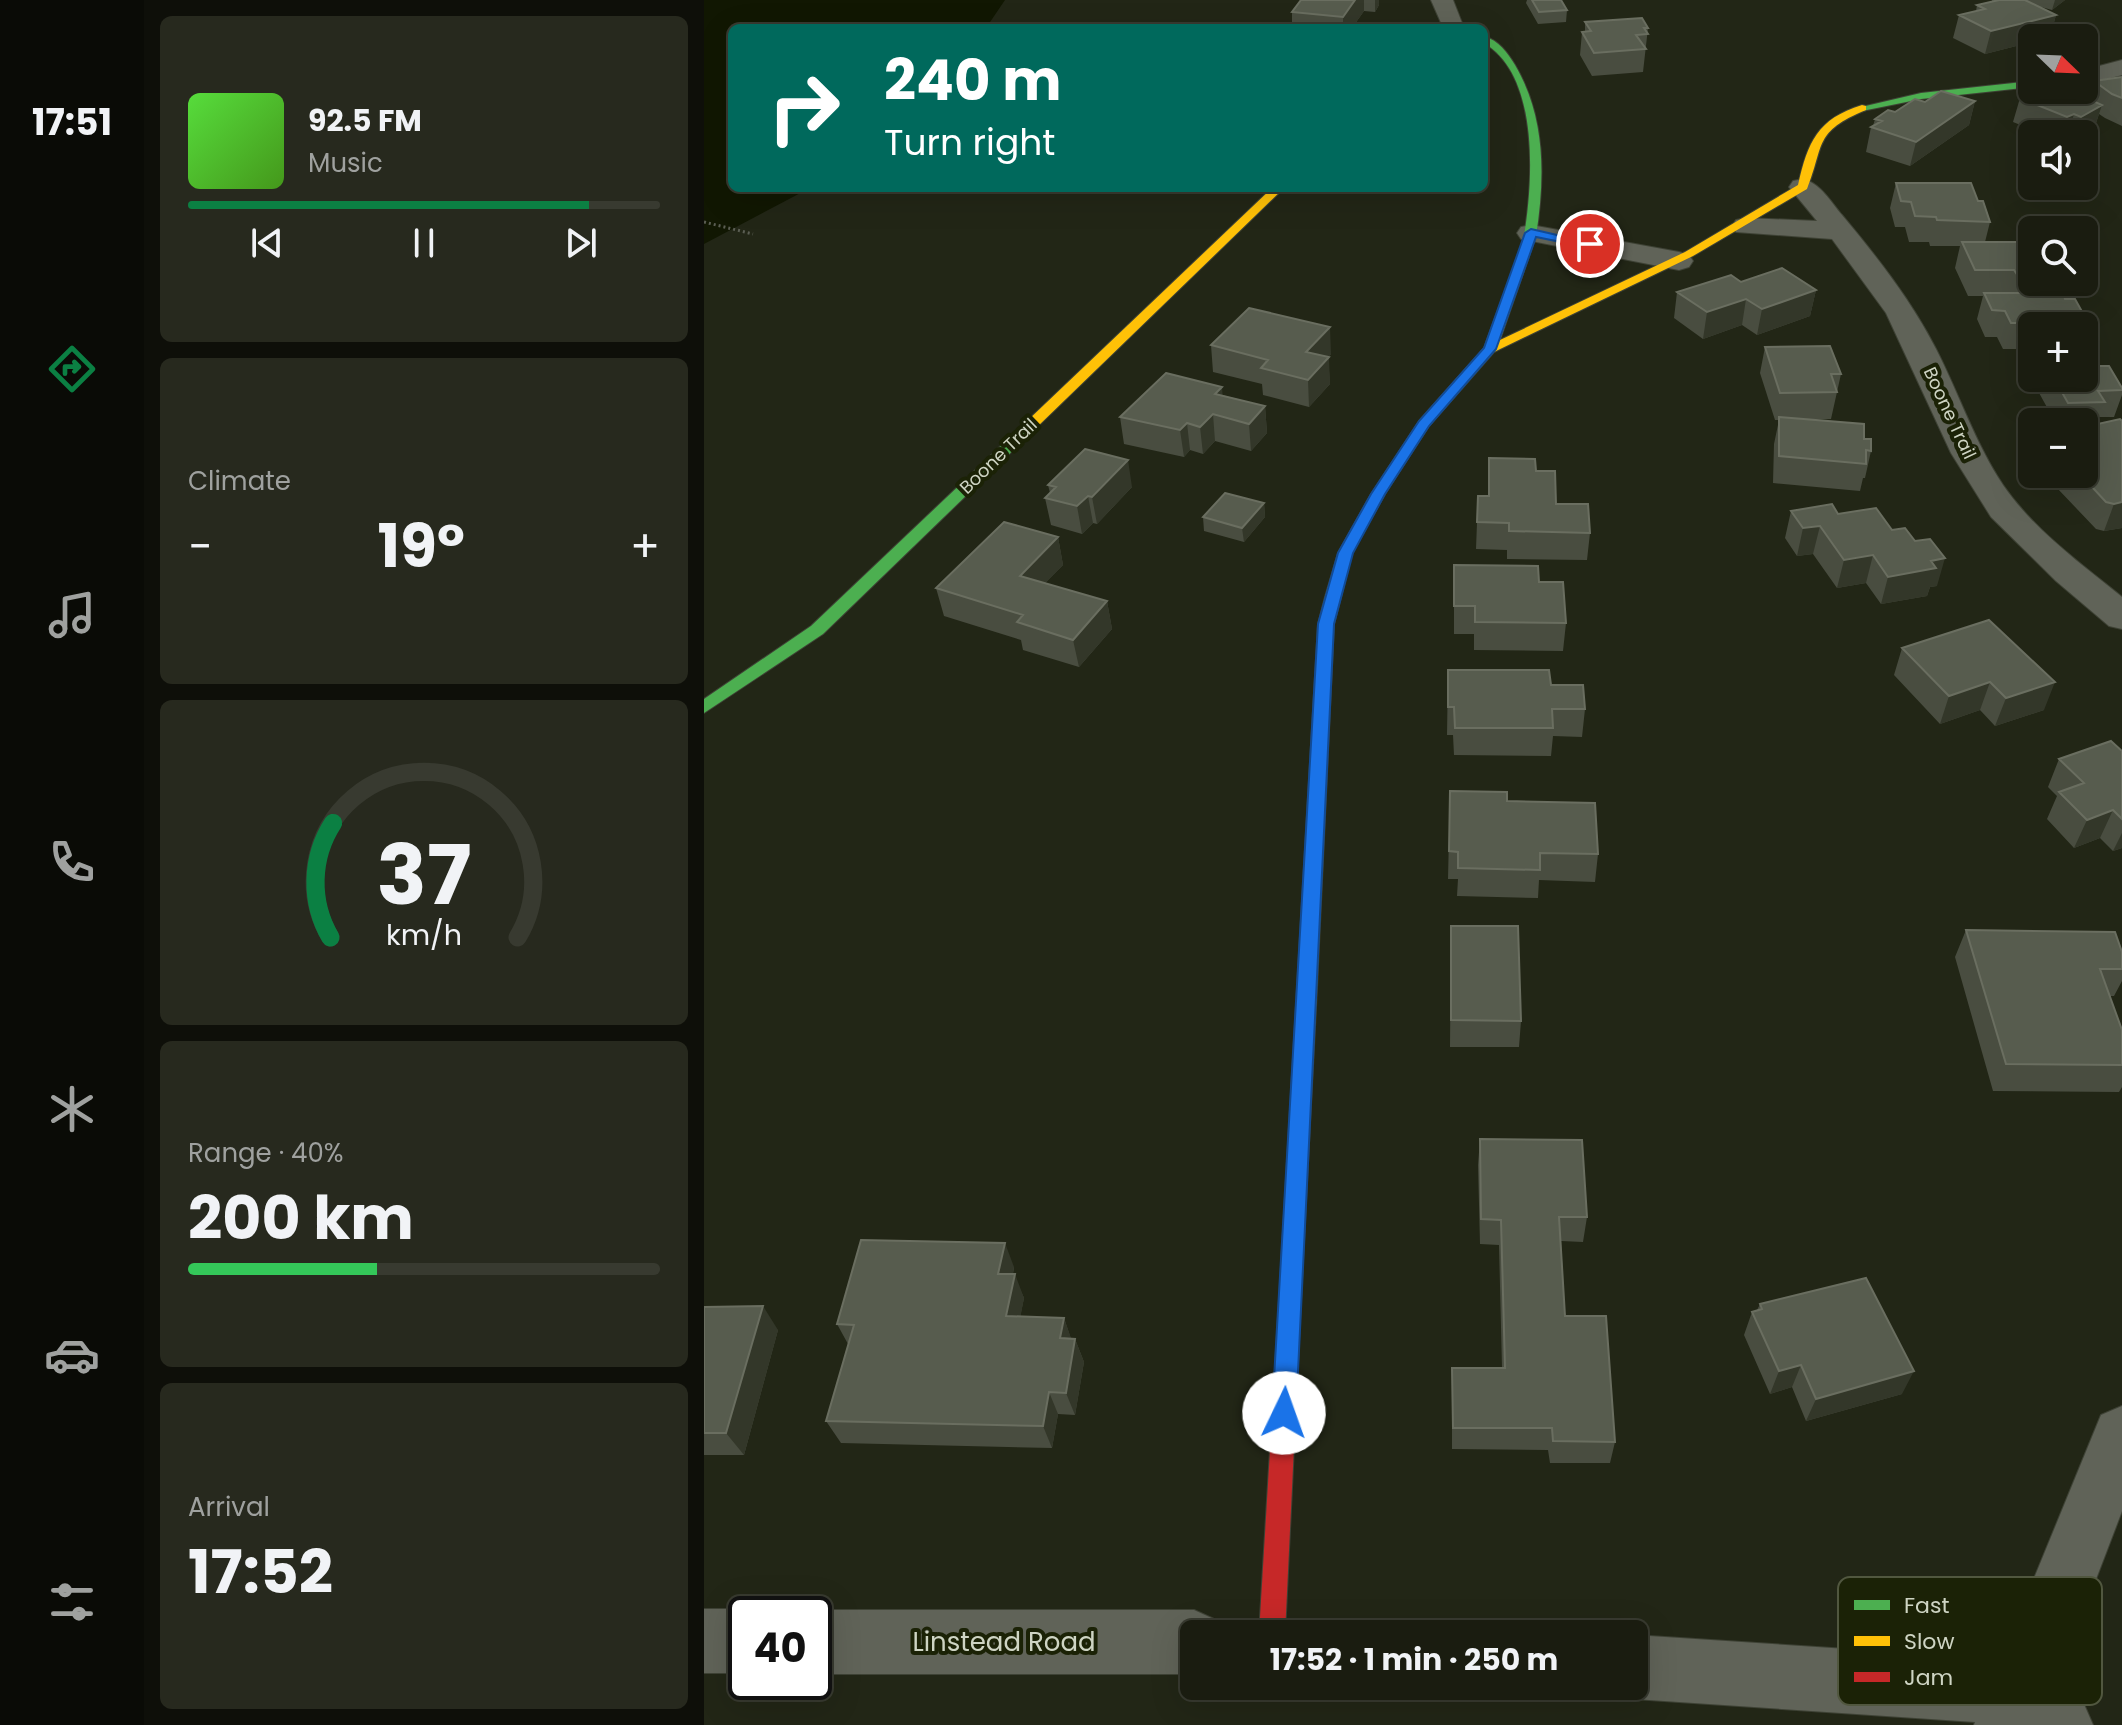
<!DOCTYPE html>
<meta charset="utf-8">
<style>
body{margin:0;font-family:Poppins,sans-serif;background:#27291e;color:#f1f3f6;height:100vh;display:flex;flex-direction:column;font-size:30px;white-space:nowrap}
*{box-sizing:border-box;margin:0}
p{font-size:26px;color:#9fa19f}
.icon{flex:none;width:44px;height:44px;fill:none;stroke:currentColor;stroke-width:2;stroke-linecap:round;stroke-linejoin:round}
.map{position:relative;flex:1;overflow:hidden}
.drawer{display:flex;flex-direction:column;gap:16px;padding:16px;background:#0e0f09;width:560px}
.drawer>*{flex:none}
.hud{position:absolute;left:24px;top:24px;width:760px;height:168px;border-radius:12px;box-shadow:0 8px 32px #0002,0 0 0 2px #383a30;background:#00695c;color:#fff;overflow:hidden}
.needle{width:52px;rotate:113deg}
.controls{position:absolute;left:1314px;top:24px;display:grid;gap:16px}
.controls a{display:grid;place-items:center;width:80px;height:80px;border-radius:12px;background:#1a1c10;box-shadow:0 8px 32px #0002,0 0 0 2px #383a30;font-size:40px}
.speed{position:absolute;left:24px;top:1596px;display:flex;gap:16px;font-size:40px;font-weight:700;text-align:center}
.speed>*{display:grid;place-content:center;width:104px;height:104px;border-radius:50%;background:#1a1c10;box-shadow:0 8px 32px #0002,0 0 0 2px #383a30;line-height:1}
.speed .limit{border:4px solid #111;border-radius:12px;background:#fff;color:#111}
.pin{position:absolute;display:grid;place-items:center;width:68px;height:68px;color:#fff;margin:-34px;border:4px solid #fff;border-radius:50%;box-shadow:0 2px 8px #0007}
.me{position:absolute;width:88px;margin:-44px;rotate:3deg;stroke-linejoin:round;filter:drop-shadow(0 0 6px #0008)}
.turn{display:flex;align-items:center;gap:28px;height:168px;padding:0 24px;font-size:36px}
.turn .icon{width:104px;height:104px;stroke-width:2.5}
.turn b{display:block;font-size:56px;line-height:68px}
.big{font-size:60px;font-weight:700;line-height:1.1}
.drawer .card{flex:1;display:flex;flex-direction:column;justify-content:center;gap:12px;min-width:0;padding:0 28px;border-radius:12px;background:#27291e}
.drawer .dial{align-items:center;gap:0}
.dial svg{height:208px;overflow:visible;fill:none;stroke:#383a30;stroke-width:7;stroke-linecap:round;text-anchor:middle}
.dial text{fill:#f1f3f6;stroke:none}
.song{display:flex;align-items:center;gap:24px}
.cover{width:96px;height:96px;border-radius:12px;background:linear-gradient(135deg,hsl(110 70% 55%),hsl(100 70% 35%))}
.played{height:8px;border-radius:4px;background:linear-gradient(90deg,#0b8043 85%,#383a30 85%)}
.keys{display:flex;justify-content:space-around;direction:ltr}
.heat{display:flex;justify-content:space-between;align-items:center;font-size:44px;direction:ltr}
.charge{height:12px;border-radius:6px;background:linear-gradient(90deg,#34c759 40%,#383a30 0)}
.trip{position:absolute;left:476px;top:1620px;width:468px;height:80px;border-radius:12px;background:#1a1c10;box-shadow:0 8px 32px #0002,0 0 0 2px #383a30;font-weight:700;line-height:80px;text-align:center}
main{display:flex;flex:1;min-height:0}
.tab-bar{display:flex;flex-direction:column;width:144px;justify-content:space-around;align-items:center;background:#0a0b06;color:#9fa19f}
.tab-bar .icon{width:56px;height:56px}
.tab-bar .active{color:#0b8043}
.tab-bar b{font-size:36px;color:#f1f3f6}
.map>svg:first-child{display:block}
.water{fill:#111702}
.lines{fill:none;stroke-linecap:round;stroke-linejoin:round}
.street-casing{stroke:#3e4235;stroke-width:2}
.fast-casing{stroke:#3e4235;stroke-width:2}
.slow-casing{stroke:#3e4235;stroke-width:2}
.jam-casing{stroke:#3e4235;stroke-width:2}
.path{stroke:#5b5e53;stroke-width:3;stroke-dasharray:2 3;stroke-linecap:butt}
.street{fill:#606358;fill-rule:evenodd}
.fast{fill:#4caf50;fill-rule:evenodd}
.slow{fill:#ffc107;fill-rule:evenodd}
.jam{fill:#c62828;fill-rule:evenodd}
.wall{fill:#494d40}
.shaded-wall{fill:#333729}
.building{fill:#575c4e;stroke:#6a6e60;stroke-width:2}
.route{fill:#1a73e8;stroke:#114b97;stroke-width:2}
.labels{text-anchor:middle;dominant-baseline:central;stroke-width:8;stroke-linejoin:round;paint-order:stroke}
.far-street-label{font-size:18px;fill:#ced4c3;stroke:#1b2206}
.near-street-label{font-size:26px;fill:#ced4c3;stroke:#1b2206}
.key{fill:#1b2206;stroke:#51573f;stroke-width:2}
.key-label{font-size:22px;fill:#ced4c3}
</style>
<main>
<nav class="tab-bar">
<b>17:51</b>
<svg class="icon active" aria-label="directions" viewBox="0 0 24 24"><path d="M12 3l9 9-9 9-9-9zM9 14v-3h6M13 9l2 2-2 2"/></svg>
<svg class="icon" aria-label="music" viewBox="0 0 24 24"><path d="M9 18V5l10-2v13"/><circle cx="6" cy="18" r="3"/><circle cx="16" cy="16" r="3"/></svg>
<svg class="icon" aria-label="phone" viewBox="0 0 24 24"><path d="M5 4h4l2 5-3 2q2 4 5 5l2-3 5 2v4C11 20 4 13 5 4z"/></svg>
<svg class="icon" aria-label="climate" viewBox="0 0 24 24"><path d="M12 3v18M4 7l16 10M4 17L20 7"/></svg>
<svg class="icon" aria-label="car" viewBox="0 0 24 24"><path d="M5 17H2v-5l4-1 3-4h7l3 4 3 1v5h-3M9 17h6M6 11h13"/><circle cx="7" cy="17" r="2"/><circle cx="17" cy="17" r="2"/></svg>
<svg class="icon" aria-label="filters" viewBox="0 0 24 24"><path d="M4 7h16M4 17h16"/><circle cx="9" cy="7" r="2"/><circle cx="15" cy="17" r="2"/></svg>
</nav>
<section class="drawer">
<div class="card">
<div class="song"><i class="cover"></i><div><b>92.5 FM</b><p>Music</p></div></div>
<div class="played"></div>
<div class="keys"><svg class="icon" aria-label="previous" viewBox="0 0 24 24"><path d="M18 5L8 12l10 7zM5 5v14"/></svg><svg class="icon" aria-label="pause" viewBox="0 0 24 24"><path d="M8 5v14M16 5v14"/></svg><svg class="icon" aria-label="next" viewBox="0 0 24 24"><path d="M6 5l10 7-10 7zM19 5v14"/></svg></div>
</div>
<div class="card"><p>Climate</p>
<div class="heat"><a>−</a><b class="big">19°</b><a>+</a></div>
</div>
<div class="card dial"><svg viewBox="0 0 100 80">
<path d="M14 69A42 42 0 1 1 86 69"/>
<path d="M14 69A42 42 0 0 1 15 25" stroke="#0b8043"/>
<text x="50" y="56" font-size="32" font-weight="700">37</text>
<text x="50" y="72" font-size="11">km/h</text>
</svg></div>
<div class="card"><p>Range · 40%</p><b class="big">200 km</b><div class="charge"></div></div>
<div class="card"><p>Arrival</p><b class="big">17:52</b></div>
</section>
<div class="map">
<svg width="1418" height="1725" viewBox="0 0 1418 1725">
<rect width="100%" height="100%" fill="#222616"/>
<path class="water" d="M0,0H301L282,28H28V188H106L0,244Z"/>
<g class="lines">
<defs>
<path id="street" d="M727,0H749L760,28H735L738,25Z
M1418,60V75L1380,85V70Z
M1099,179C1116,183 1127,202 1138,215C1173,257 1207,300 1232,349C1255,394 1271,443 1299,485C1330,530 1376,563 1418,597V629L1405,626L1352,581L1287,517L1247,453L1182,313L1128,239L1032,232L1028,226L1032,220L1042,218L1113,221L1085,187L1089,181Z
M827,225L975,252L985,255L989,261L985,267L975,270L817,239L813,233L817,227Z
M1418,1406V1511L1353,1681L1379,1702L1389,1725H1270L1271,1722L930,1699L907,1690L906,1686H930V1635L1297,1659L1397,1415Z
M0,1609H42L54,1614H42V1673H0Z
M110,1610H490L512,1620L518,1634H490V1674H110V1614H101Z"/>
<path id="fast" d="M780,36C795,41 803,52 811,65C842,118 841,177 832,236L826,239L820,236C829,182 836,76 780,43Z
M1328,81V87L1217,99L1158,111L1153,108L1217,93Z
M326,422L331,423V429L119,634L0,713V699L107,626L321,423Z
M629,592L637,597L630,624L613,988L610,993H596L593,988L614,624L621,597Z"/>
<path id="slow" d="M1158,105L1162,106V110C1109,132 1121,144 1103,189L989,256L790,352L725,426L681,494L648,553L637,597L629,602L624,600L621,597L634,553L667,494L715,421L780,348L822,234L832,236L796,340L981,252L1094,185C1104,142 1113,119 1158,105Z
M568,188H580L331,429H321V423Z
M603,980L610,983L613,988L597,1300L594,1307L586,1310L578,1307L575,1300L593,988L596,983Z"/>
<path id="jam" d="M586,1290L594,1293L597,1300L581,1634H555L575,1300L578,1293Z"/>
</defs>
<use href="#street" class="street-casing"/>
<use href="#fast" class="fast-casing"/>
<use href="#slow" class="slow-casing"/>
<use href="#jam" class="jam-casing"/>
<path class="path" d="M0,222L49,234"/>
<use href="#street" class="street"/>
<use href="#fast" class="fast"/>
<use href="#slow" class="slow"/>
<use href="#jam" class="jam"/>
</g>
<path class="wall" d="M597,0H675V5L671,12L660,11L648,28H588V12Z
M823,0H857L863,10L862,22L834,24L822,3Z
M1288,0H1361L1348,10L1337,7L1352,15L1346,37L1328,38V42L1281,54L1249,38L1255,15L1272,11L1273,5L1288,2Z
M881,22L944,28L939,72L888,76L876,55L878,32L881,31Z
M1418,77V126L1401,118L1395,114L1390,129L1380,135L1339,134L1309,122L1316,98L1319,96L1321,90L1384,99L1390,81Z
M1271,101L1265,125L1206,166L1162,152L1167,127L1169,126L1171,119L1221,102Z
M1192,183L1274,201L1286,222L1281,242H1328V282H1357L1353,293L1361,299L1381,317L1377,326H1328V352H1321L1320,349H1299L1293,337H1281L1273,319L1279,296H1264L1251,268L1256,246H1226L1225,242H1205L1201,227H1191L1186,208Z
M1037,282L1112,290L1106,316L1053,335L1038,325L999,339L970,318L973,292Z
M507,345L627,354L624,357L626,384L605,407L559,395L558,384L509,372Z
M1061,347L1137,374L1127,419L1104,420L1160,439L1167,451L1161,478H1159L1156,491L1069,483L1070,444L1075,420H1071L1056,373Z
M1328,355V378H1380L1386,366L1418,388V395L1410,417H1395L1393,424L1418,421V528L1400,531L1392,529L1353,488L1355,482L1348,474H1380V422H1351L1323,371Z
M518,395L561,406L563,433L547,451L511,441L499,454L486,450L480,457L420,444L416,417Z
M785,458L832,471L852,504L886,533L883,560L803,559V550L772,549L774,496H784Z
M344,485L428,487L393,524L389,523L378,534L347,525L341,498L346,493Z
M560,503L561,517L540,542L500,531L499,517Z
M1087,511L1134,514L1188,530L1233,586L1226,587L1223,596L1177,604L1162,583L1133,588L1109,554L1093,556L1081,538Z
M354,537L359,565L341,583L403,601L408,629L375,667L319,650L317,640L240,616L232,588Z
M750,565L835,582L862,623L859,651L770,650V634H750Z
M1285,620L1340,710L1291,726L1276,710L1236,724L1190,675L1198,648Z
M744,670L847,685L881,709L878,737L849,736L847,756L750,755L749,735H743Z
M1418,751V848L1409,851L1396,838L1370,848L1343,819L1353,796L1344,787L1355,759Z
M746,791L803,801L894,854L891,882L835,880L834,898L753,896L754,879H744Z
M747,926L817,1021L815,1047H746Z
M1262,930L1418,952V981L1410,996H1406L1418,1030V1087L1415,1092L1289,1091L1251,957Z
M776,1139L883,1217L879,1242L857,1241L861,1316L911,1442L906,1463H846L844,1450L748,1449V1368H798L795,1245L776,1244L774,1165Z
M310,1267L309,1274L320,1298L316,1317L360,1318L367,1339H371L380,1362L371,1415L354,1414L348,1448L137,1443L122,1421L144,1344L133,1324Z
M1056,1304L1198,1394L1102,1421L1088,1387L1066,1394L1040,1335L1048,1312L1053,1310Z
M0,1307L74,1330L40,1455H0Z"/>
<path class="shaded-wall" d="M651,0H660V11L648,28H639V17Z
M671,0H675V5L671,12Z
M1351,0H1361L1348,10Z
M1352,15L1346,37L1328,38V42L1281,54L1287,31Z
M1271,101L1265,125L1206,166L1212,142Z
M1398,105L1390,129L1380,135L1372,134L1377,117Z
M1370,114L1364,134H1358L1363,117Z
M1112,290L1106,316L1053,335L1058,309Z
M1042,299L1038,325L999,339L1003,312Z
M626,327L627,354L604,379L602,352Z
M625,357L626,384L605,407L604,380Z
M518,387L520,414L511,394Z
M561,406L563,433L547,451L545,424Z
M509,414L511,441L499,454L496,427Z
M483,423L486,450L480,457L476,430Z
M424,460L428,487L393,524L388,497Z
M384,496L389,523L378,534L373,506Z
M1418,502V528L1400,531L1410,504Z
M560,503L561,517L540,542L538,528Z
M1116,526L1109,554L1093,556L1099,528Z
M354,537L359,565L322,603L316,576Z
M1169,555L1162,583L1133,588L1140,560Z
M1241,558L1233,586L1226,587L1223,596L1177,604L1184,577L1227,561Z
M403,601L408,629L375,667L369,640Z
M1286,682L1276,710L1236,724L1245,696Z
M1351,682L1340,710L1291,726L1302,698Z
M1409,810L1396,838L1370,848L1383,820Z
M1418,833V848L1409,851Z
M301,1243L310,1267L304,1298L294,1274Z
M311,1274L320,1298L312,1340L302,1316Z
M59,1306L74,1330L40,1455L22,1433Z
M360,1318L368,1341L356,1338Z
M371,1339L380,1362L371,1415L362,1393Z
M1097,1365L1088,1387L1066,1394L1075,1371Z
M1210,1371L1198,1394L1102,1421L1112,1399Z
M345,1392L354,1414L348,1448L339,1426Z"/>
<path class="building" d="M597,0H651L639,17L588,12Z
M828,0H857L863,10L835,12Z
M1295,0H1321L1352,15L1287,31L1255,15L1281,9L1273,5Z
M938,18L944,28H940L944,34L932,35L942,49L890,53L878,32L887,31L881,22Z
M1418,77V98L1408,94L1390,81Z
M1328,87V90H1365L1398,105L1377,117L1370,114L1363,117L1316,98L1328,93L1321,90Z
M1237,91L1271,101L1212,142L1167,127L1178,121L1171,119L1184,110L1191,112L1211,99L1221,102Z
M1192,183H1267L1274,201H1279L1286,222L1233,220L1232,217L1211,216L1207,202L1197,201Z
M1258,242H1328V276H1314L1310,270H1271Z
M1078,268L1112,290L1058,309L1042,299L1003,312L973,292L1027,275L1037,282Z
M1280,293H1359L1361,299H1371L1381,317H1371L1375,326H1330L1328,323H1307L1301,311L1288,310Z
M545,308L626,327L602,352L625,357L604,380L557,368L564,360L507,345Z
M1126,346L1137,374H1127L1133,392L1076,393L1061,347Z
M1380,356L1386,366H1405L1418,388V390L1394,391L1401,402L1364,403L1350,378H1380Z
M462,373L518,387L511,394L561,406L545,424L509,414L496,427L483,423L476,430L416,417Z
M1075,417L1160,424V439H1167V451L1162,450V464L1075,456Z
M1416,419L1418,421V502L1410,504L1402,502L1376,474H1380V427Z
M381,449L424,460L388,497L384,496L373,506L341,498L352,487L344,485Z
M785,458L831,459L832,471H851L852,504H884L886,533L805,531V523L773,522L774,496H785Z
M521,493L560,503L538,528L499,517Z
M1128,504L1134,514L1172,508L1188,530L1201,528L1211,541L1226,539L1241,558L1227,561L1232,568L1184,577L1169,555L1140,560L1116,526L1099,528L1087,511Z
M300,522L354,537L316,576L403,601L369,640L313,622L319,615L232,588Z
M750,565L834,566L835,582H859L862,623L771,622V606H750Z
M1285,620L1351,682L1302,698L1286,682L1245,696L1198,648Z
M744,670H845L847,685H879L881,709H848L849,728H751L750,707H744Z
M1407,741L1418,751V819L1409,810L1383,820L1355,792L1380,783L1355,759Z
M746,791L803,792V801L891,803L894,854L836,853V870L754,868V852L745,851Z
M747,926H814L817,1021L747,1020Z
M1262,930L1411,932L1418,952V969H1396L1418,1030V1065L1302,1064Z
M776,1139L878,1140L883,1217H855L861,1316H902L911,1442L849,1441L848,1428H749L748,1368H801L797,1220L777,1219Z
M157,1240L301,1243L294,1274H311L302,1316L360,1318L356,1338L371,1339L362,1393L345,1392L339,1426L122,1421L150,1325L133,1324Z
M1162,1278L1210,1371L1112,1399L1097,1365L1075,1371L1048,1312L1058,1309L1056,1304Z
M59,1306L22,1433H0V1307Z"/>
<path class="route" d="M827,229L892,244L886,248L832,237L792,349L725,426L681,494L649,553L630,624L592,1413L588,1421L580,1425L572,1421L568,1413L614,624L634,553L667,494L715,421L780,348L821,233Z"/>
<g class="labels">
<g class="far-street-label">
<text transform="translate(1246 413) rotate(65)">Boone Trail</text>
<text transform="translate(294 456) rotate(-44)">Boone Trail</text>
</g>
<g class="near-street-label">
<text x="300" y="1642">Linstead Road</text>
</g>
</g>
<rect x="1134" y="1577" width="264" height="128" rx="12" class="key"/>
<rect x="1150" y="1600" width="36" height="10" fill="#4caf50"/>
<rect x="1150" y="1636" width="36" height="10" fill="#ffc107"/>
<rect x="1150" y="1672" width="36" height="10" fill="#c62828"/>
<g class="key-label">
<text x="1200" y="1613">Fast</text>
<text x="1200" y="1649">Slow</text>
<text x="1200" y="1685">Jam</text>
</g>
</svg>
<div class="controls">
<a><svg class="needle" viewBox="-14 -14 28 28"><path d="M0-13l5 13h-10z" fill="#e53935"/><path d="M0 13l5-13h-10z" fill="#9fa19f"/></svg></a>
<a><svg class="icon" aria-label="sound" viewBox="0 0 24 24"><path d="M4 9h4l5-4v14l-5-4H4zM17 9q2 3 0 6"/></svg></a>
<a><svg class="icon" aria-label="search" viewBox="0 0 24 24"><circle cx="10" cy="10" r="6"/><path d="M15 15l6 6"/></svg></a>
<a>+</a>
<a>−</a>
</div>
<div class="speed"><div class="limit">40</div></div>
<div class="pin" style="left:886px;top:244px;background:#d93025"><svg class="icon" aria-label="arrive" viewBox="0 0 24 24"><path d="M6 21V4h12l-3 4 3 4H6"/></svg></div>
<svg class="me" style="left:580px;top:1413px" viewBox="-20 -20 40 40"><circle r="19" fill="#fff"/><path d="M0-13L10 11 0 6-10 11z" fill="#1a73e8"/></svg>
<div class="trip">17:52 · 1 min · 250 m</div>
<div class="hud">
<div class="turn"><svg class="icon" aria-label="right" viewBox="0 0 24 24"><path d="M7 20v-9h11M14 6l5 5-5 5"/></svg><div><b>240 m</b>Turn right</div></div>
</div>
</div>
</main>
